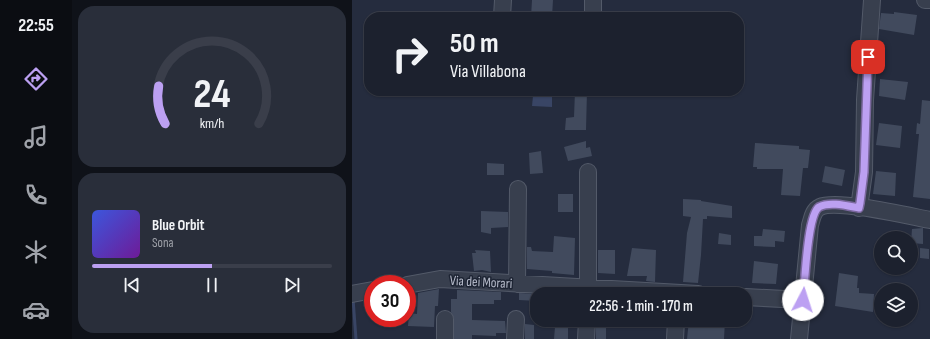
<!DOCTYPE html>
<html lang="it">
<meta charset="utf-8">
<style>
body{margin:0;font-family:"Sofia Sans Condensed",sans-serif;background:#292e3a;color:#f1f3f6;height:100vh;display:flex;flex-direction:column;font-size:15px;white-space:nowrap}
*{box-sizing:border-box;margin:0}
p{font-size:13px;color:#a0a3aa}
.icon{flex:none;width:22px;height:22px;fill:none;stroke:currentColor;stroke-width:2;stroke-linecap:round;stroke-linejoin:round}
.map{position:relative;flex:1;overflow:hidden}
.sheet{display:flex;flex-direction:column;gap:6px;padding:6px;background:#0f1219;width:280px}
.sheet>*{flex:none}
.hud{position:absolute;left:12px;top:12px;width:380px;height:84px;border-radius:16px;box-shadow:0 1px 3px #0004,0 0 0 1px #3a3e4a;background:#1c212e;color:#f1f3f6;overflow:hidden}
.fabs{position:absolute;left:522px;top:231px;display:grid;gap:8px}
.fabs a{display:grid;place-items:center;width:44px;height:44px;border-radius:50%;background:#1c212e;box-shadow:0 1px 3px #0004,0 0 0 1px #3a3e4a;font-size:20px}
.speed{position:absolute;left:12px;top:275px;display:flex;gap:8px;font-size:20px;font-weight:700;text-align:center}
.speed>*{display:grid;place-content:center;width:52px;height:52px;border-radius:50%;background:#1c212e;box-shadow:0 1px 3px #0004,0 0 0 1px #3a3e4a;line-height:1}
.speed .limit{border:6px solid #d22;background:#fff;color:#111}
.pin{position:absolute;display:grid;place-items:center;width:34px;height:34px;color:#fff;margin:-17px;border-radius:8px;box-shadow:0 2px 6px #0006}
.me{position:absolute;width:44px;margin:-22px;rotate:5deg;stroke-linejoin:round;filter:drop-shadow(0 0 3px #0008)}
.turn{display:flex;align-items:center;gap:14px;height:84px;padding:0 20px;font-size:18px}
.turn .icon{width:52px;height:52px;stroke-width:2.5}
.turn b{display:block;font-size:28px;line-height:34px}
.sheet .tile{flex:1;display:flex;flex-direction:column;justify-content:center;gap:6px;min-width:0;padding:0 14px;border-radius:16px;background:#292e3a}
.sheet .dial{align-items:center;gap:0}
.dial svg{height:104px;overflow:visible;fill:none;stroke:#3a3e4a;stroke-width:7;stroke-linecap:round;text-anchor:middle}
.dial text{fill:#f1f3f6;stroke:none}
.song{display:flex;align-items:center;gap:12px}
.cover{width:48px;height:48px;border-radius:6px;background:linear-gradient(135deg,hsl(230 70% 55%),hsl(280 70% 35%))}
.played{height:4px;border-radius:2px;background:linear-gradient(90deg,#bca0f2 50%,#3a3e4a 50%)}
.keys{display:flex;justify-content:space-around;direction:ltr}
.trip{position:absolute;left:178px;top:287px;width:222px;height:40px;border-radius:16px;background:#1c212e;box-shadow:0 1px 3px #0004,0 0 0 1px #3a3e4a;font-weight:600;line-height:40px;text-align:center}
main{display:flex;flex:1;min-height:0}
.tabs{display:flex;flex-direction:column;width:72px;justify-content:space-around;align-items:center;background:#0b0d12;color:#a0a3aa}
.tabs .icon{width:28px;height:28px}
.tabs .active{color:#bca0f2}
.tabs b{font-size:18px;color:#f1f3f6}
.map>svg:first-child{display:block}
.water{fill:#394565}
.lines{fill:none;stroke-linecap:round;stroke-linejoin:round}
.stream{stroke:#394565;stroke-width:3}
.building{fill:#414a5d}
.minor-casing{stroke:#535a69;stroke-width:18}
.minor{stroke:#383f4e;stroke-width:16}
.route-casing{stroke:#7a689d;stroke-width:10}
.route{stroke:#bca0f2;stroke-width:7}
.labels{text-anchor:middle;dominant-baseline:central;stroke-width:3;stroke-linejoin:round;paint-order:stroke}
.street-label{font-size:14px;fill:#b5bac9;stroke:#1d2433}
</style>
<main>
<nav class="tabs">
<b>22:55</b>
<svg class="icon active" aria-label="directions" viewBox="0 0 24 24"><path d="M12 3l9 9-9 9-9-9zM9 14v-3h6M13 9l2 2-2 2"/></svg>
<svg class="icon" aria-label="music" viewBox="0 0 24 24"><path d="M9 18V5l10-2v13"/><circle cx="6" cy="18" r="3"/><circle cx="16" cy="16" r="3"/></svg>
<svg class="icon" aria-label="phone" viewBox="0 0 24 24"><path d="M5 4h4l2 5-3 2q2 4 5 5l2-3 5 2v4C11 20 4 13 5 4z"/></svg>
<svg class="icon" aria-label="climate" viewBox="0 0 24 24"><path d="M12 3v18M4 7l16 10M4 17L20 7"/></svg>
<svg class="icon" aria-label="car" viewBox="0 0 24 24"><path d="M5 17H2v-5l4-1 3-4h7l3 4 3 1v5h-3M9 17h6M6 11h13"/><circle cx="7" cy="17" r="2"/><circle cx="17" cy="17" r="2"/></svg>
</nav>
<section class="sheet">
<div class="tile dial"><svg viewBox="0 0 100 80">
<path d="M14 69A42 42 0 1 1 86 69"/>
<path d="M14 69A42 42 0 0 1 9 40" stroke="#bca0f2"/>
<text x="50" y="56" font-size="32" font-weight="700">24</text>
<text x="50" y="72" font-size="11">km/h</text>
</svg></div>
<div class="tile">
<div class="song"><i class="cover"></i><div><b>Blue Orbit</b><p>Sona</p></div></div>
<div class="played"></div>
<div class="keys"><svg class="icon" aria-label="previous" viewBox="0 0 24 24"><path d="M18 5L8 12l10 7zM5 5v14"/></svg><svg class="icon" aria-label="pause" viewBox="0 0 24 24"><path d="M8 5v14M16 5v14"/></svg><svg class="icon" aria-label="next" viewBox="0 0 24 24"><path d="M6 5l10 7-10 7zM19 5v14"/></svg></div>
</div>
</section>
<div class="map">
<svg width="578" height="339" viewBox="0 0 578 339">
<rect width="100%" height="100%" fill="#252c3e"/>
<path class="water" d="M181,96L200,97V107L180,106Z"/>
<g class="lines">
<path class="stream" d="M1,298L4,339"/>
</g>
<path class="building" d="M180,0H201L200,17H179Z
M542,12L565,15L562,35L527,29L529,13L542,14Z
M528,79L556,82L553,100L527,96Z
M223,91H235L234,130H213L214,118L222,117Z
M570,100L578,101V199L561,197L567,134H564L565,123L568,124Z
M527,123L550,126L548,148L524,145Z
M234,141V148L238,147L240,156L216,161L212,147Z
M403,143L447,146V149L458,150L456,168H451L448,196L429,195L431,169H405V167H401Z
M189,151L191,173L178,174L177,153Z
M135,163L152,164V175H135Z
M473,166L493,170L490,186L470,182Z
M524,171L544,173L543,196L521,194Z
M206,194H221V212H206Z
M331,199L349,200V201L380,206V218L355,216V219H351L349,255L346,283L331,282L335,233L339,217L331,216Z
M129,211L156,212V227L139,228V234L129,232Z
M571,228V244L559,243L560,229Z
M411,229L433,231L432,242L423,241V247L402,246V236H410Z
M367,233L379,235V245L366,244Z
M202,236L223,238L222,275L200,273V271L175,269V247H179L180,251L201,252Z
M280,248L304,250L303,282L294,281L295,276H275Z
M568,248L577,249V259L568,258Z
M123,250L138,251L139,272L130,270L122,271L120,253H124Z
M246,250H263V274L246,273Z
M402,261L426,264L424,284L400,283Z
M487,273L506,276L505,288H507V293L522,294L521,312L483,306Z
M87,289L86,306H83L82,327L56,326L57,313L65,314L66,293Z
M105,290L149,292V300H142V304H120V320L153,321L154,333H144V336L120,335V339H102V319L99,312V299H105Z
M167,293L185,294V301L167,300Z
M337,320H373L372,339H335Z
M244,323H254V339H244Z
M173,324L182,325V339H173Z
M216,326V339H202L203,327Z"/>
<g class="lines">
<defs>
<path id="minor" d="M573,0H577
M241,16V0
M150,17L151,0
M507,208L512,172L513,100L520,0
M165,284L166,189
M55,285L88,279L346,294
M0,294L21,290
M236,294V172
M393,297L451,300
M93,339V319
M163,339L164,319
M234,339L235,320
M323,339L324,320
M447,339L458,225C460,219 461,210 468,207C485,199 557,216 578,220"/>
</defs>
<use href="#minor" class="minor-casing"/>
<use href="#minor" class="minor"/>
</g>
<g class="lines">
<defs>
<path id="route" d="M451,300C453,283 455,215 467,207C478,201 496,206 507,208L508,203L512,172L516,57"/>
</defs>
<use href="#route" class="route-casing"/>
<use href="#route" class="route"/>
</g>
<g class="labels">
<g class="street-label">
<text transform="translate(129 282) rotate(3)">Via dei Morari</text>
</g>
</g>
</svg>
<div class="fabs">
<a><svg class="icon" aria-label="search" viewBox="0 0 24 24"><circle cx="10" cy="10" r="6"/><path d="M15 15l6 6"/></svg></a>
<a><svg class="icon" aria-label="layers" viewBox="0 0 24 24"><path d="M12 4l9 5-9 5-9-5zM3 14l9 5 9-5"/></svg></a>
</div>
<div class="speed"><div class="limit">30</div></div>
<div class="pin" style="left:516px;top:57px;background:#d93025"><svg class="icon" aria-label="arrive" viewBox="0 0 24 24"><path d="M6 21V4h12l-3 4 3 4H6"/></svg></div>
<svg class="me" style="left:451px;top:300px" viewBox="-20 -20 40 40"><circle r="19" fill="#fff"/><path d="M0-13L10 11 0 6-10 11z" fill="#bca0f2"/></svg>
<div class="trip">22:56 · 1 min · 170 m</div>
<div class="hud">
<div class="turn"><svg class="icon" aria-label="right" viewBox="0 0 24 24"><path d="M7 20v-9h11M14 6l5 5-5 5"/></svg><div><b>50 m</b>Via Villabona</div></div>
</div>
</div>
</main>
